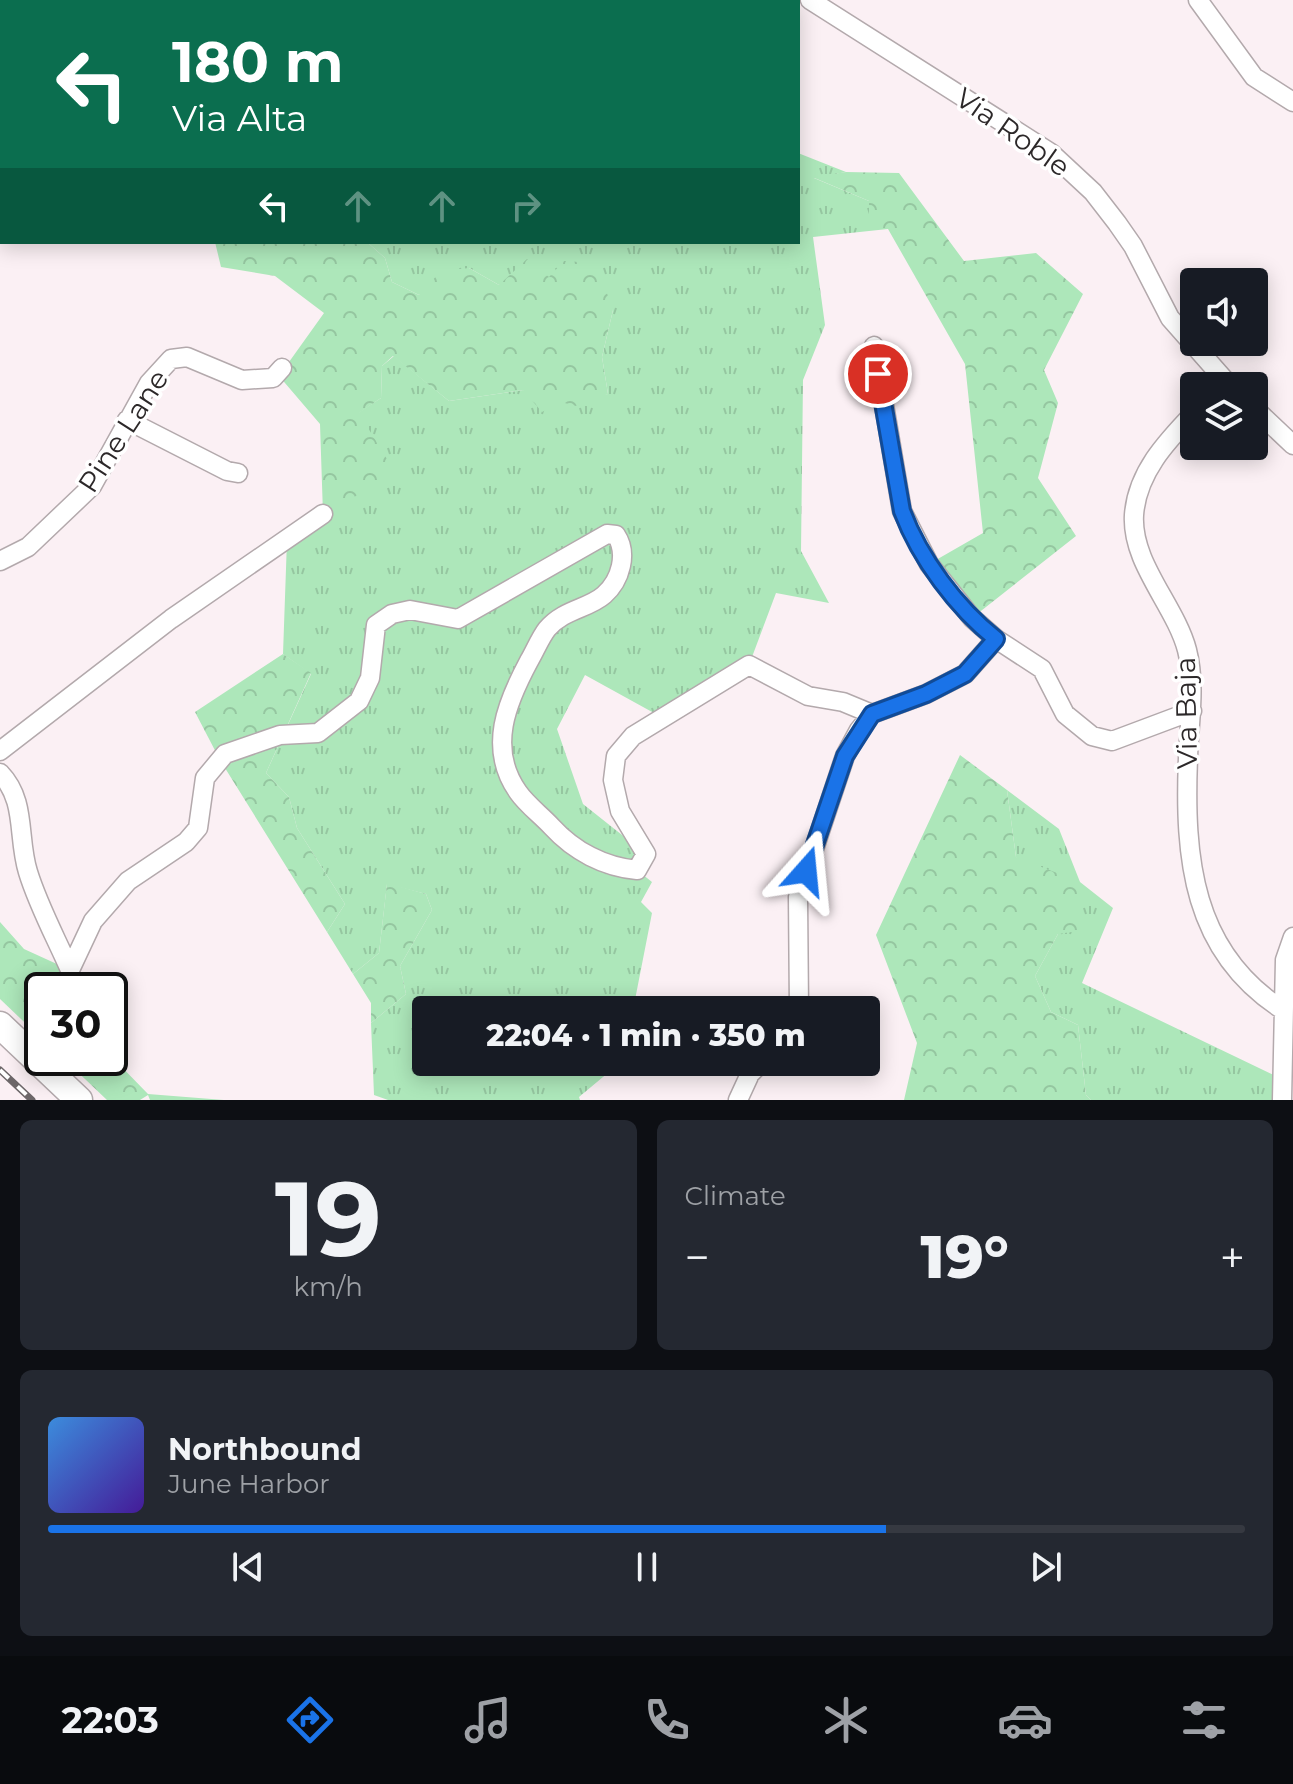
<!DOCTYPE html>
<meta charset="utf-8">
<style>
body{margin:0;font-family:Montserrat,sans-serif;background:#242831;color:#f1f3f6;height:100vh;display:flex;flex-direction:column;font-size:30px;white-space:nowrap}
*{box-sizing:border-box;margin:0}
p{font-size:26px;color:#9ea1a6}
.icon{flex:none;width:44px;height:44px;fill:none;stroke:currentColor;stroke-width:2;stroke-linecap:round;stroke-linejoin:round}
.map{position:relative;height:1100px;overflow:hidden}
.details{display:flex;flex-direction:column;gap:20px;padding:20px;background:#0d0f14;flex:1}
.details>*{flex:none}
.banner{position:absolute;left:0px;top:0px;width:800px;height:244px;box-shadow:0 4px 20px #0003;background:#0b6e4f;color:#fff;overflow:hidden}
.controls{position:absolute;left:1180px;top:268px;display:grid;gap:16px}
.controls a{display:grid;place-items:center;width:88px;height:88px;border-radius:8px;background:#171b24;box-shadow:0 4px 20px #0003;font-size:40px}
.speed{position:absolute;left:24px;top:972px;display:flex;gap:16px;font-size:40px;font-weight:700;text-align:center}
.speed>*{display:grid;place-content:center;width:104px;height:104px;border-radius:50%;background:#171b24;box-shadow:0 4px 20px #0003;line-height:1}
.speed .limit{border:4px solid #111;border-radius:12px;background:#fff;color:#111}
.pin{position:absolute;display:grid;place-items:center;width:68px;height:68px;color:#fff;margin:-34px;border:4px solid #fff;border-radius:50%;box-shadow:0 2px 8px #0007}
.me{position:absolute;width:88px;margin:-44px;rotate:18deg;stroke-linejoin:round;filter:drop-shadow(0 0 6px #0008)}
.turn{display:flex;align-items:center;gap:28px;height:168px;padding:0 40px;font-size:36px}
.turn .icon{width:104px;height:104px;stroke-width:2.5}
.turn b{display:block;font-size:56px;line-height:68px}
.lanes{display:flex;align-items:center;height:76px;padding:0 40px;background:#0003;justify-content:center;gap:40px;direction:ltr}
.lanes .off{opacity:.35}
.big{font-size:60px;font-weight:800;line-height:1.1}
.details .tile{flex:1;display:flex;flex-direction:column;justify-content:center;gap:12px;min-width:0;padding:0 28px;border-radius:12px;background:#242831}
.details .dial{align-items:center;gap:0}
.dial b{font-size:104px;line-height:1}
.song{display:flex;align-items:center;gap:24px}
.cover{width:96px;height:96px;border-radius:12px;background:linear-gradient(135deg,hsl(210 70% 55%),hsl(260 70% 35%))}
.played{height:8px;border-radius:4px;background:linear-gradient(90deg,#1a73e8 70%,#363941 70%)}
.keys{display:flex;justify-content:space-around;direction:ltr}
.heat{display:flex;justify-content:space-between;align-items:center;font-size:44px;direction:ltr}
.details .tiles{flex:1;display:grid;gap:20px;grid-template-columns:1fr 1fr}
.tile:last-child{grid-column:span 2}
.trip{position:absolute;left:412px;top:996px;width:468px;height:80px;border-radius:8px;background:#171b24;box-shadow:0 4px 20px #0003;font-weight:800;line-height:80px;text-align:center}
.tab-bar{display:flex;height:128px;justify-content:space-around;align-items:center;background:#090b0e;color:#9ea1a6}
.tab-bar .icon{width:56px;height:56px}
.tab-bar .active{color:#1a73e8}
.tab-bar b{font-size:36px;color:#f1f3f6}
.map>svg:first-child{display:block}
.grass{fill:url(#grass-tufts)}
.forest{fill:url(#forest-crowns)}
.building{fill:url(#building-back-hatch);stroke:#988e92;stroke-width:2}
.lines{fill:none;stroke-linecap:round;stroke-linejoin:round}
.minor-casing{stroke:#b3a9ac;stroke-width:21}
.highway-casing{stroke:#b3a9ac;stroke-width:29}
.minor{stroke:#fff;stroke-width:18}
.highway{stroke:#fff;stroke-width:26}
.rail-casing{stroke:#6d6769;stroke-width:7}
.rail{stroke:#fff;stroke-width:4;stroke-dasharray:12;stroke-linecap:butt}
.route-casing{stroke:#114b97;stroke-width:20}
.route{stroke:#1a73e8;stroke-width:14}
.labels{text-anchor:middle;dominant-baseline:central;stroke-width:7;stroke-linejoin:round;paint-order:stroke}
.street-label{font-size:28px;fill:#2c2829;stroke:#fff}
</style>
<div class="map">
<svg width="1293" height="1100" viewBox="0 0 1293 1100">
<defs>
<pattern id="grass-tufts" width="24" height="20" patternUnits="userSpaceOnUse" patternTransform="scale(2)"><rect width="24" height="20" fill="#ade7ba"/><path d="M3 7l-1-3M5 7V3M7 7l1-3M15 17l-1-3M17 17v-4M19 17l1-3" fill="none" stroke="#95c6a0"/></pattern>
<pattern id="forest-crowns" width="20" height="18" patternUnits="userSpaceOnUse" patternTransform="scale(2)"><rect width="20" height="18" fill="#ade7ba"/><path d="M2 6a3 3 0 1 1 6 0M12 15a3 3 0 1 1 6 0" fill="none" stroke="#95c6a0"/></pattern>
<pattern id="building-back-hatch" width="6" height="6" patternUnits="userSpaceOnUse" patternTransform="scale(2)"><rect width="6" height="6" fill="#fbbfd5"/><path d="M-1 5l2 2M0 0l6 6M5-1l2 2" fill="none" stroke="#d7a4b7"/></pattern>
</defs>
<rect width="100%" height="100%" fill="#fbf0f4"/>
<path class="grass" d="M798,153L846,172L814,178L869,201V231L813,237L825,325L803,380L801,551L829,603L776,593L749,665L663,718L585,675L557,729L583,804L646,854L637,870L652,882L641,902L652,913L633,1010H426V1062H621L579,1097L580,1100H388L374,1095L371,1023L406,994L400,966L432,910L426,894L387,884L379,953L353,974L327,932L345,904L297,828L289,797L266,773L311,674L283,654L287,540L323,514L358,413L381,398L382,366L394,356L449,401L523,390L561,401L608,394L602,357L613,310L550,277L499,285L469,268L419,295L392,282L385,258L367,242H798Z
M1007,790L1059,829L1080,882L1113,908L1082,983L1282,1079V1100H1091L1086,1095L1078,1025L1051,1012L1035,976L1058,934L1016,857Z"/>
<path class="forest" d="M846,172L899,173L964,261L1036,253L1083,294L1044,370L1058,403L1038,478L1076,536L972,618L929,564L983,533L965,364L888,229L869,231V201L812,177Z
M215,242H367L385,258L392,282L419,295L441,271L469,268L499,285L527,259L549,277L564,261L596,263L613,310L602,357L608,394L576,406L561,402L542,412L523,390L449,401L393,356L382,366L381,398L359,413L396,474L323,514L320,424L279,376L324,313L275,276L221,267Z
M283,654L311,673L266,773L289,797L297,828L345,904L327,932L220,760L195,712Z
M960,755L1007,790L1016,857L1080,882L1085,930L1058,934L1035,976L1051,1012L1078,1025L1086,1095L1091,1100H904L917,1043L876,935Z
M387,883L426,894L432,910L400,966L406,994L371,1023V1003L353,974L379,953Z
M0,922L24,949L70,970L72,990H42V1039L0,999Z
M110,1055L148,1094L224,1100H150L148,1095L140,1100H107L63,1058Z"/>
<path class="building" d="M201,0H231L233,2H199Z"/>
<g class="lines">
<defs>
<path id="minor" d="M810,0L1051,153L1093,192L1117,223L1133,246L1170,318L1230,386
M1198,0L1254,77L1293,102
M272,2V0
M0,60L2,61
M874,346L902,511L929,564L972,618L996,639L1042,669L1065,714L1092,736L1112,741L1192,711
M1254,408L1293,445
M1194,413C1166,442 1137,473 1134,515C1131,563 1175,605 1187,650C1196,685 1189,723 1188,758C1184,858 1192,952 1283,1010
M127,420L227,471L238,473
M0,561L28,547L92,486L149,383L171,359L187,357L242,380L273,378L282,368
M0,751L171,619L323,514
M0,773C27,801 17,837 28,872C38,905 56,938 70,970
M70,970L93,921L128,881L186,842L198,828L205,778L225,754L280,735L318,733L359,701L370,678L376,625L392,614L410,610L458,619L607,534L616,535C628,553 621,580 604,595C588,609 564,609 547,629C540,638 535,651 529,661C507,702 487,748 518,792C527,805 541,815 552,827C574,851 604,867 637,870L646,854L620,811L613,780L616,756L633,736L749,665L808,696L843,702L872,714
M799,1010L798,897L845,756L859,730L872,714L926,694L965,674L996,639
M738,1100L750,1074L762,1062
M1282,1100L1285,960L1293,937"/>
<path id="highway" d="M0,1025L79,1100"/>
</defs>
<use href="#minor" class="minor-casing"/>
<use href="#highway" class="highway-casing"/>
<use href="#minor" class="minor"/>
<use href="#highway" class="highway"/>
<defs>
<path id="rail" d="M0,1070L32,1100"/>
</defs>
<use href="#rail" class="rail-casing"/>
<use href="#rail" class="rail"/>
</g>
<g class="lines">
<defs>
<path id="route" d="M806,871L845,756L872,714L926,694L965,674L996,639C957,608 920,559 902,511L878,374"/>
</defs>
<use href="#route" class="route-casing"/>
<use href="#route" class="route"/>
</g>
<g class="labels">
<g class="street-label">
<text transform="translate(1013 132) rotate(35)">Via Roble</text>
<text transform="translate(123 431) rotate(-57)">Pine Lane</text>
<text transform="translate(1186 713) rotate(-91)">Via Baja</text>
</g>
</g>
</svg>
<div class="controls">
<a><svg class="icon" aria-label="sound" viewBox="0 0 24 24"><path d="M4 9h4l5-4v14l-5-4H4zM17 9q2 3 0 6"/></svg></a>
<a><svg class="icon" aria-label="layers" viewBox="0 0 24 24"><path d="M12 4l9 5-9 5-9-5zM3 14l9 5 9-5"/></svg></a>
</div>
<div class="speed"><div class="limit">30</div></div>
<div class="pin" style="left:878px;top:374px;background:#d93025"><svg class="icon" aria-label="arrive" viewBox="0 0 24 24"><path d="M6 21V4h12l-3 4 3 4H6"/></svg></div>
<svg class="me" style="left:806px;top:871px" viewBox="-20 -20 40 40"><path d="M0-17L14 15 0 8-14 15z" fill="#1a73e8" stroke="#fff" stroke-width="4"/></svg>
<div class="trip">22:04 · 1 min · 350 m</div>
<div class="banner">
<div class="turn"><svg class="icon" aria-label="left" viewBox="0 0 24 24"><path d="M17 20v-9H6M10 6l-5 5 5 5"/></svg><div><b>180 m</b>Via Alta</div></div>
<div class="lanes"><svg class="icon" aria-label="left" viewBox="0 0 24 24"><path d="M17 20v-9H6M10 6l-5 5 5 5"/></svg><svg class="icon off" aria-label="ahead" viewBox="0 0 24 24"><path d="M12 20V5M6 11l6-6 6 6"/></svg><svg class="icon off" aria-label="ahead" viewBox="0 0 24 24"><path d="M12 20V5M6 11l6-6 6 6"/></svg><svg class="icon off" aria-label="right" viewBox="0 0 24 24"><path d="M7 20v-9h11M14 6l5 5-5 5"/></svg></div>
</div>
</div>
<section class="details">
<div class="tiles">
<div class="tile dial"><b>19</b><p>km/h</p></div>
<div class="tile"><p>Climate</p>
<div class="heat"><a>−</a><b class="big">19°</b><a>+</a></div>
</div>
<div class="tile">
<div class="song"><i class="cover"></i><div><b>Northbound</b><p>June Harbor</p></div></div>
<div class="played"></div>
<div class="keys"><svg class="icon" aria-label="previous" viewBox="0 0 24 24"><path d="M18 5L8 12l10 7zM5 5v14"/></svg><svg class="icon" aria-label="pause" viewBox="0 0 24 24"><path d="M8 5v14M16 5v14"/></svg><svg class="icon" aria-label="next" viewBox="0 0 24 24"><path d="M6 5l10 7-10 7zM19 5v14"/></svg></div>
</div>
</div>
</section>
<nav class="tab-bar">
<b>22:03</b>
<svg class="icon active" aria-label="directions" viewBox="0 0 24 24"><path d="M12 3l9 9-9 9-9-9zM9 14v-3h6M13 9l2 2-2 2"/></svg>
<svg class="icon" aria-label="music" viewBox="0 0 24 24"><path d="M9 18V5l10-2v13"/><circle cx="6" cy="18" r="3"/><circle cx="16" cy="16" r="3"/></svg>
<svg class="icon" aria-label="phone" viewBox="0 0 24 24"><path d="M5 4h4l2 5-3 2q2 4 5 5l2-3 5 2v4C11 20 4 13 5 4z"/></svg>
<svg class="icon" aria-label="climate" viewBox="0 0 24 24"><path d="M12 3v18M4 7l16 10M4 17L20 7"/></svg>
<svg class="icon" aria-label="car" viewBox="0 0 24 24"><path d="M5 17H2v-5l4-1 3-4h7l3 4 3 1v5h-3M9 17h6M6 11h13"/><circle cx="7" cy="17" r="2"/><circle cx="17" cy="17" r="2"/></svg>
<svg class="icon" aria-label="filters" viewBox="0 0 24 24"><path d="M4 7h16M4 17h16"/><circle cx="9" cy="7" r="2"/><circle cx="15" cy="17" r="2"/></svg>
</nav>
